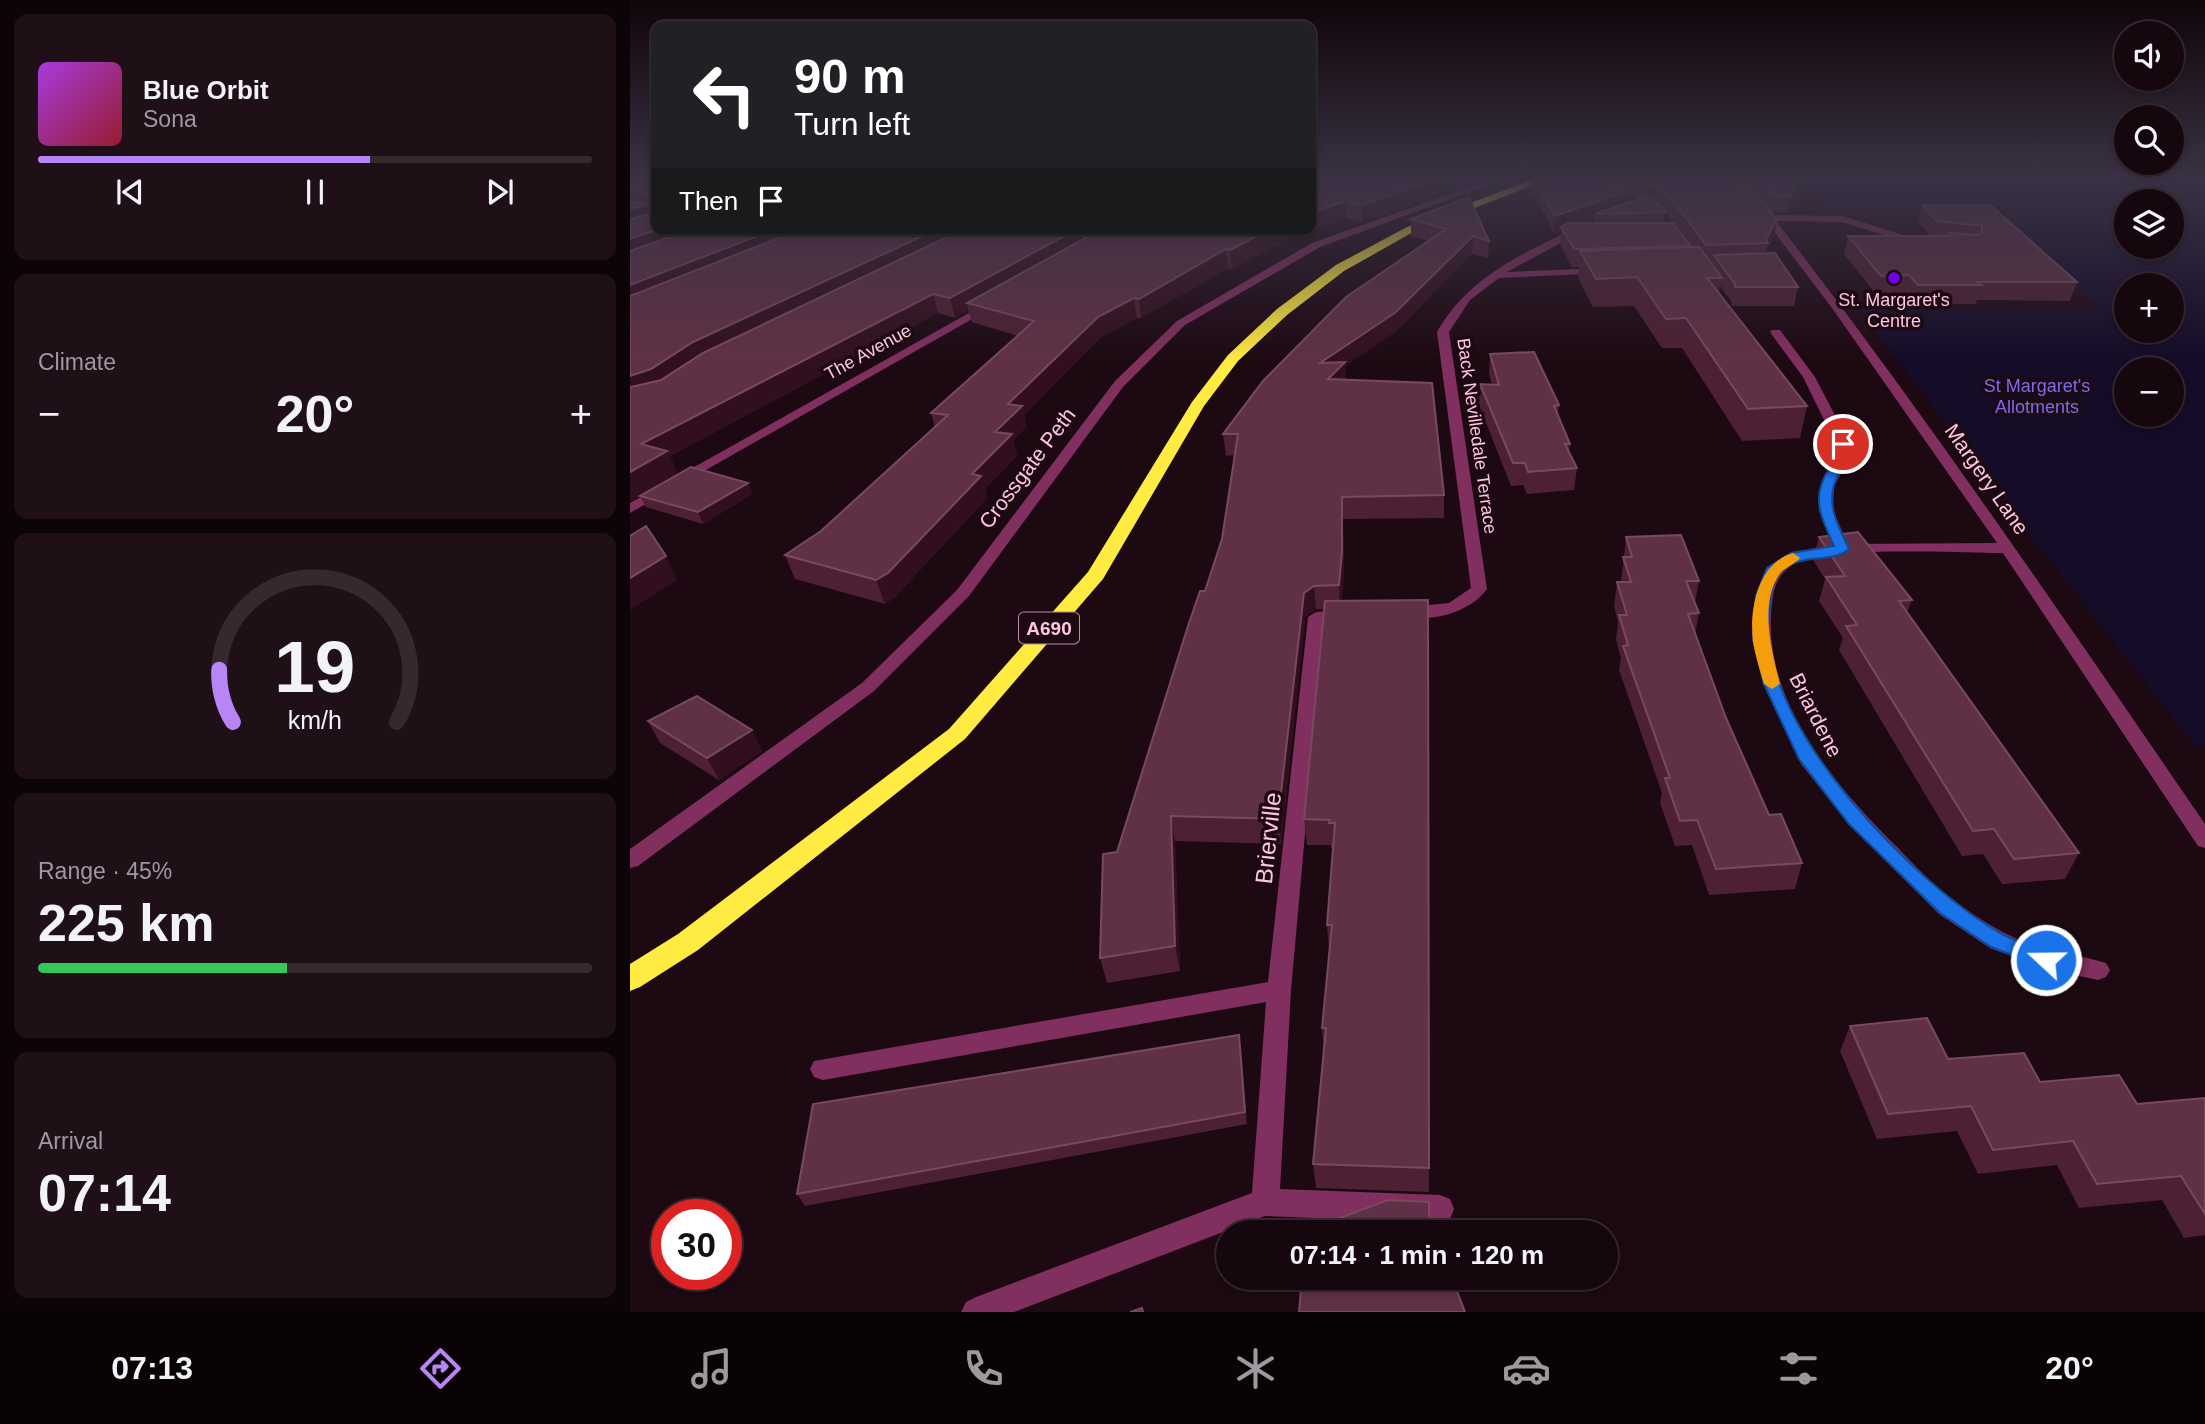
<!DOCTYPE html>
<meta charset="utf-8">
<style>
body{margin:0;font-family:Helvetica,sans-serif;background:#1f1017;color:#f1f3f6;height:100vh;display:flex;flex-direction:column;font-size:26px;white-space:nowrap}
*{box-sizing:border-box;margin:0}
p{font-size:23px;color:#9e999e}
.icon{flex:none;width:38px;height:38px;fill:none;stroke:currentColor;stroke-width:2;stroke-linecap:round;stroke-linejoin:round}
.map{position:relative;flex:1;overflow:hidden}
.side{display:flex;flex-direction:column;gap:14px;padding:14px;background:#0c0408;width:630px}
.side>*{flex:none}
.guide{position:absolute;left:21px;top:21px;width:665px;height:214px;border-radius:14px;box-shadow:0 4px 10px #0003,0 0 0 2px #35282e;background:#202124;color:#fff;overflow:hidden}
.buttons{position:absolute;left:1484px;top:21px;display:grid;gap:14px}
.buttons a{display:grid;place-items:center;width:70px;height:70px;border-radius:50%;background:#16070e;box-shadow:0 4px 10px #0003,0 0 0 2px #35282e;font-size:35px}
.speed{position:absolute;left:21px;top:1199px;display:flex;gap:14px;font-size:35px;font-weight:700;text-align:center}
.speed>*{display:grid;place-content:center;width:91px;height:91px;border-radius:50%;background:#16070e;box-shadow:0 4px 10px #0003,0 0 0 2px #35282e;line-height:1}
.speed .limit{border:10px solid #d22;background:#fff;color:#111}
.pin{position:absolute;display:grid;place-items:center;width:60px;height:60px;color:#fff;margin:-30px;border:4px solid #fff;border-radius:50%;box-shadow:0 2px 7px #0007}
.me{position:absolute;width:77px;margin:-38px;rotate:291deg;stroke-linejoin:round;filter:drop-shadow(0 0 5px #0008)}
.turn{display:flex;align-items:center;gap:24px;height:147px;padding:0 28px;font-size:32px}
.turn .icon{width:91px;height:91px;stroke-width:2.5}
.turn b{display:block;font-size:49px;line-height:60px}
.then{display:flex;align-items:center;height:66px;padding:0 28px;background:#0003;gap:14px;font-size:26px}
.big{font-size:52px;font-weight:700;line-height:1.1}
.side .tile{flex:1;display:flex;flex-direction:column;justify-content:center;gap:10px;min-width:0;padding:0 24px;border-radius:14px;background:#1f1017}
.side .dial{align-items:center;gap:0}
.dial svg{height:182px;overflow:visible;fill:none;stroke:#35282e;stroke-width:7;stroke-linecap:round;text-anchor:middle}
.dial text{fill:#f1f3f6;stroke:none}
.song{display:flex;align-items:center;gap:21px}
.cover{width:84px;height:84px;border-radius:10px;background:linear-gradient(135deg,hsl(280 70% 55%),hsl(350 70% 35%))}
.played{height:7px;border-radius:4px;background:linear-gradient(90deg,#b886f4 60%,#35282e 60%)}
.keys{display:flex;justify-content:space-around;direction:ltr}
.heat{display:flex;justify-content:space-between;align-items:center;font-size:38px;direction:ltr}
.charge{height:10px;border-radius:5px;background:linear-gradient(90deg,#34c759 45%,#35282e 0)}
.trip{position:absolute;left:586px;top:1220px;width:402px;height:70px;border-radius:35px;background:#16070e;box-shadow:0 4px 10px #0003,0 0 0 2px #35282e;font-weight:700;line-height:70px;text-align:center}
.tabs{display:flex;height:112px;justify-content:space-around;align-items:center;background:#090306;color:#9e999e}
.tabs .icon{width:49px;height:49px}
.tabs .active{color:#b886f4}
.tabs b{font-size:32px;color:#f1f3f6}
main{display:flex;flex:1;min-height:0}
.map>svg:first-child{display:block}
.green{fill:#150c28;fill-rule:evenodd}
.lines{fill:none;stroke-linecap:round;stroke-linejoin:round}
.minor{fill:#812f5f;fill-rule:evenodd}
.highway{fill:#ffeb41;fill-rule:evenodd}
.wall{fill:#4d2033;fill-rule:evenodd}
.shaded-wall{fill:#320f1e}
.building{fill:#603146;stroke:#79495f;stroke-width:2}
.route{fill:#1a73e8;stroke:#114b97;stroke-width:2}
.slow{fill:#f59e0b}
.poi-dot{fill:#7200f1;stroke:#1d0912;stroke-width:2.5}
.labels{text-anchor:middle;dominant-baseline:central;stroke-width:7;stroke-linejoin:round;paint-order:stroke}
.far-poi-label{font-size:18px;fill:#ffc6e3;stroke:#1d0912}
.far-street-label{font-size:18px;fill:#ffc6e3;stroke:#1d0912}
.far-park-label{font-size:18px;fill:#7c6bef;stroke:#1d0912}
.shield{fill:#1d0912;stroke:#bb8da4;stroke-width:2}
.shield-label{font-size:19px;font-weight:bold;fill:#ffc6e3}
.street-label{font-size:21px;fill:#ffc6e3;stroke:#1d0912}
.near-street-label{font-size:24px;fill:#ffc6e3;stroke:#1d0912}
</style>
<main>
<section class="side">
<div class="tile">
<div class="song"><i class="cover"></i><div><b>Blue Orbit</b><p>Sona</p></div></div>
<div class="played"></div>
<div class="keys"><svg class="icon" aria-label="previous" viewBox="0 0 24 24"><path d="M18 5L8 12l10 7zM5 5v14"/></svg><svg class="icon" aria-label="pause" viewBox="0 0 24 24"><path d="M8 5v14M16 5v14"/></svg><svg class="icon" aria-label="next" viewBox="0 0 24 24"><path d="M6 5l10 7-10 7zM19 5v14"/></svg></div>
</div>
<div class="tile"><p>Climate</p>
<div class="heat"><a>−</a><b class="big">20°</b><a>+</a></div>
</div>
<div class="tile dial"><svg viewBox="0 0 100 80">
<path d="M14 69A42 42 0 1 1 86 69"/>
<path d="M14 69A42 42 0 0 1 8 46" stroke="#b886f4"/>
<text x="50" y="56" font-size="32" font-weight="700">19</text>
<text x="50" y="72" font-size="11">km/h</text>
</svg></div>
<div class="tile"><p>Range · 45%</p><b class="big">225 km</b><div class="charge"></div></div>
<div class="tile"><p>Arrival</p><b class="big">07:14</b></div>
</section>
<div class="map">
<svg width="1575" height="1312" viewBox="0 0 1575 1312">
<rect width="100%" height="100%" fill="#1d0912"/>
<path class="green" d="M1192,177H1575V209H1542V201H1496V209L1217,208L1195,202L1185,190Z
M1366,215H1496V247H1542V215H1575V745L1567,748L1410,548L1229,309H1470ZM1496,285H1542V331H1496ZM1496,369H1542V415H1496Z"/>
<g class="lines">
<path class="minor" d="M867,177H880L690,247L555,325L493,387L339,596L244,691L8,866L0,868V849L232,683L327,590L485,381L547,321L682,243Z
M1131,205L1141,215L1213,216L1289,240V244L1286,245L1212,222L1146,221C1297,416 1435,620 1575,824V848L1568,846L1373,553C1333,553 1198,546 1168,562C1145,574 1143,589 1141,614C1136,706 1207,788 1268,848C1286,867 1305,887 1326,902C1354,923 1386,942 1420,950C1438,955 1458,957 1476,963L1480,970L1476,977L1468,980L1416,969L1360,948L1309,914L1219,824L1171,764L1133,684L1122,639L1126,596L1137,568L1160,553L1203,546L1189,511L1190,486L1205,460L1206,444L1173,377L1140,332L1142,330H1150L1185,377L1220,444L1219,460L1204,486L1203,511L1218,544L1367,543L1202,308L1126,208Z
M948,227L956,229L877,272L972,268L976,269V273L869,278L840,300L819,332L857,589C839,614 798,623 768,616L766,612L768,608L819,603L841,588L807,332C838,277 893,253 948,227Z
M355,304L365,306L0,513V503Z
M718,610L726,615L724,619L694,622L661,990L650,1189L810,1195L820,1199L824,1209L820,1219L810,1223L635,1216L384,1312H331L336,1302L346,1297L622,1193L636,1002L193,1080L184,1077L180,1069L184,1061L638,982L678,617L686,612Z"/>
<path class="highway" d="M909,177H924L785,231L714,271L657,315L608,361L574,406L473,579L335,739L68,950L10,987L0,991V964L48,934L319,729L458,572L562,402L598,355L647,309L706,265L777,227Z"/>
</g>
<path class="wall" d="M0,177H26V229H676L602,269L598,268L511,318H507L471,337L394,415L396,427L383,441L387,456L355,489L357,498L266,596L255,604L165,579L155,555L191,531L305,427L301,413L388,336L342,322L338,310L325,318L308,313L40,456L47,473L0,501ZM18,209L24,211V213L20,214Z
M681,177L827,189L732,222L717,218L685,229L681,228Z
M894,177H1177L1157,213L1142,212L1147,219L1144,236L1137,248L1136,254L1168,287L1164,306H1101L1102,302L1090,286L1089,293L1177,406L1170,438L1112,441L1052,348H1032L1004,306L963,307L948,278L949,267H942L930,244L931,231L924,233L901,189V177L895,179ZM1000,195L1009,199L999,202ZM1035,212L1037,214L1062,248H1059L1060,246L1034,223ZM964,219V223H952Z
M1292,205H1360L1447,282L1440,301L1347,300L1346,304H1283L1274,294H1246L1214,254L1218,236H1300L1288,222Z
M781,219L859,241L858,258L842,254L766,331L715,366L716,380L814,495V518L713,519L714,575L711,601L798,600L799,1192L686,1188L683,1164L694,1052L692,1028L699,950L697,925L703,848H701V845H677L674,819L694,609H686L675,617L651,844L545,841L550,971L477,983L470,958L487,852L592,539L605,455L596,456L593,434L798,241L781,236Z
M860,354L929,405L928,415L940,444L939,453L947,468L944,490L897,494L893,485L881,486L849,405L850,384L862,385L859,374Z
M118,483L122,494L73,524L16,507L10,496Z
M996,537L1069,581L1065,602L1069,613L1065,634L1096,718L1139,815L1172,863L1165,889L1079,895L1062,845L1045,846L1030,803L1032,793L989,670L991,658L986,640L988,622L984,606L987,582H991Z
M1189,537L1282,600L1277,613L1449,853L1435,879L1372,884L1353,854L1332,856L1209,650L1213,638L1189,601L1195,579L1183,560Z
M18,721L132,751L89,780L30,743Z
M1220,1026L1318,1059L1410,1082L1507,1104L1575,1098V1235L1554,1238L1532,1200L1449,1208L1427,1165L1348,1174L1327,1131L1247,1139L1210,1051Z
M611,1048L617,1124L175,1206L167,1194Z"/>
<path class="shaded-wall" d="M681,177H703L681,187Z
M813,177H827V189L732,222V205Z
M1171,177H1177L1157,213L1160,196Z
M1000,190L998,207L965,214L964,219L933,230L931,227V231L924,233L925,216Z
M716,201L717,218L685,229L684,212Z
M16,205L23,222L0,229V209Z
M1147,219L1144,236L1137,248L1138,243L1136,239Z
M28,229H77L0,259V239Z
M157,229H200L161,241Z
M308,229H349L0,400V376L63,342Z
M447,229H482L337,303L338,310L325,318L320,298Z
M641,229H676L602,269L600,250Z
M138,232L144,250L0,307V285Z
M843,236L842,254L766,331L715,366L716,382L699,399L690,363Z
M596,249L598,268L511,318L509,299Z
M303,294L308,313L40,456L47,473L0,501V472L11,444Z
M504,298L507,318L471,337L394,415L396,427L383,441L387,456L355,489L357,498L266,596L255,604L246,580L342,474L365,432L378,404L468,317Z
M118,483L122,494L73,524L68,512Z
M712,497L714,575L710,608L709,585Z
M36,556L47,580L0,610V578Z
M684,586L686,609L675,617L651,844L648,819L674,593Z
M122,730L132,751L89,780L77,758Z
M541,816L545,841L550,971L545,946Z
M609,1035L611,1048L617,1124L615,1112Z"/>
<path class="building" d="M0,177H26V229H28L0,239V219L24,213L20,195L0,190Z
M692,177H813L732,205L716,201L684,212L681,211V182Z
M904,177H962L1000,190L925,216Z
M996,177H1099L1122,189L1147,219L1136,239L1138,243L1076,245L1040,197L1023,186Z
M1122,177H1171L1160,196H1144Z
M1017,196L1030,205L1035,212L965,214Z
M839,197L859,241L843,236L766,312L690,363L715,362L698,379L802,383L814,495L712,497V552L709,585L684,586L674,593L648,819L541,816L545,946L470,958L473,854L487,852L558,626L570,591H575L592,539L608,434H593L633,381L716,297L816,229L781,219Z
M0,201L16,205L0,209Z
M1292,205H1360L1447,282H1348L1352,285H1288L1279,275L1251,276L1218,236H1322L1319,233L1347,235L1352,233V226L1307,221Z
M938,223H1043L1060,246L944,249L931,227Z
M62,229H127L138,232L0,285V251Z
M172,229H308L63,342L21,369L0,376V296Z
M334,229H447L320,298L303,294L11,444L37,451L0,472V387H1L31,380L73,353Z
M472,229H641L600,250L596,249L509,299L504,298L468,317L378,404L392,406L365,432L382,434L342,474L351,476L258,573L246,580L155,555L191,531L318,415L301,413L404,321L337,303Z
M1069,247L1092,278H1077L1177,406L1118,409L1056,318L1036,319L1007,277L966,279L950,251Z
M1145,253L1168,287H1105V284L1084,255Z
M904,352L929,405L924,406L940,444H935L947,468L898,472L895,463H883L850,384L869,385L860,354Z
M61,467L118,483L68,512L10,496Z
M16,526L36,556L0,578V536Z
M1228,532L1282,600L1269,601L1449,853L1384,859L1364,829L1343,831L1216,626L1227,625L1196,577L1215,576L1189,537Z
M1051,535L1069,581H1056L1069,613L1058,614L1096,718L1139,815L1151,814L1172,863L1086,869L1067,820L1050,821L1035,778H1040L993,646L998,645L989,615H997L987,582H1001L993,557H1002L996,537Z
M798,600L799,1168L683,1164L696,1028H692L702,925H697L705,823H699L700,820L674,819L695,601Z
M67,696L122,730L77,758L18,721Z
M1297,1018L1318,1059L1394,1053L1410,1082L1489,1075L1507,1104L1575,1098V1214L1551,1176L1467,1184L1443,1141L1363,1150L1341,1106L1258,1114L1220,1026Z
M609,1035L615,1112L167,1194L183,1104Z
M758,1200L799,1202V1214L805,1232H676L677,1230Z
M672,1278H822L835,1312H669Z
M512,1308L513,1312H500Z"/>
<linearGradient id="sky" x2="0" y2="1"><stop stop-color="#10050a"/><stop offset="0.49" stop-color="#3a3244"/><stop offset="1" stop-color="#3a3244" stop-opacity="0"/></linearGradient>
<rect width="1575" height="361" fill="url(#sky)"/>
<path class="route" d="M1213,440L1219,444C1218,466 1210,467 1204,485C1197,508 1210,529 1219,549C1203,564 1170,552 1151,572C1139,584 1140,608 1139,623C1132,729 1287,887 1374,935C1389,943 1408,947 1424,953L1427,960L1424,966L1416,968L1361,947L1310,913L1219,824L1169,759L1134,684L1123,639L1126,596L1137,568L1161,553L1204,546C1196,527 1184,507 1191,486C1196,468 1205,466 1207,444Z"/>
<path class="slow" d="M1163,553L1170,558C1165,564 1153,568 1149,575C1129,605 1142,653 1150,684L1142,689L1134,684C1130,670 1125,655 1123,641C1119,609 1128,563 1163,553Z"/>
<circle class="poi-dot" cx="1264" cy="278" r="7"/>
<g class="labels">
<g class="far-poi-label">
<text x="1264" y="300">St. Margaret's<tspan x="1264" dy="21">Centre</tspan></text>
</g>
<g class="far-street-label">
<text transform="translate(238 352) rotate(-29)">The Avenue</text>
<text transform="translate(847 436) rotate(82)">Back Nevilledale Terrace</text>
</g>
<g class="far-park-label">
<text x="1407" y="386">St Margaret's<tspan x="1407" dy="21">Allotments</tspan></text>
</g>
<rect class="shield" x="389" y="612.5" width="60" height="31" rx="5"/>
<g class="shield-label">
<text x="419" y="628">A690</text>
</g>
<g class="street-label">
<text transform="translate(397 468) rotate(-53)">Crossgate Peth</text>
<text transform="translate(1357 479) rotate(55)">Margery Lane</text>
<text transform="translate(1186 715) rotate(63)">Briardene</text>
</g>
<g class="near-street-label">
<text transform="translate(638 838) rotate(-84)">Brierville</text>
</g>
</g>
</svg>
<div class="buttons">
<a><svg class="icon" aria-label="sound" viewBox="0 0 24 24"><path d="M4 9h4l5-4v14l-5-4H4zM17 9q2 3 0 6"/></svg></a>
<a><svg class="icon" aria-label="search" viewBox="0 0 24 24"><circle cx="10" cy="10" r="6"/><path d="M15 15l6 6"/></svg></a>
<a><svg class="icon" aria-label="layers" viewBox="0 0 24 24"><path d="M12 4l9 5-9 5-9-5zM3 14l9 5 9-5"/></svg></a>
<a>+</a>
<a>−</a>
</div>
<div class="speed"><div class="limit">30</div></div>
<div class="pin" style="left:1213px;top:444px;background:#d93025"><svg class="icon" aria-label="arrive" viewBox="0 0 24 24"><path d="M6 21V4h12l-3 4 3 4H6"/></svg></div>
<svg class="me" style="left:1416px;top:960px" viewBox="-20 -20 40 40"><circle r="17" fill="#1a73e8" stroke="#fff" stroke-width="3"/><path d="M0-11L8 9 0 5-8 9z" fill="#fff"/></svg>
<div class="trip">07:14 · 1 min · 120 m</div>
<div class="guide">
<div class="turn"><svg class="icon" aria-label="left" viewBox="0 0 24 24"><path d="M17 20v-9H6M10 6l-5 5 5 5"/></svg><div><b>90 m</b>Turn left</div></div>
<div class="then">Then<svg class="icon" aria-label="arrive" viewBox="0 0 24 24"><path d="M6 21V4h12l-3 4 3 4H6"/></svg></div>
</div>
</div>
</main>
<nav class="tabs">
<b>07:13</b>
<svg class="icon active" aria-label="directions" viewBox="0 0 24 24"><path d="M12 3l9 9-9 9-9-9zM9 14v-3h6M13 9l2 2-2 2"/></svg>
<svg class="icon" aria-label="music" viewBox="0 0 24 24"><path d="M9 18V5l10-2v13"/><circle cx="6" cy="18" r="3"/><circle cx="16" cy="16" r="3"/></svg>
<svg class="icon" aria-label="phone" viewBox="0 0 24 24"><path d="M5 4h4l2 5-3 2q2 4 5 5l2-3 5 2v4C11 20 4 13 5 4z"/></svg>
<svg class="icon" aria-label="climate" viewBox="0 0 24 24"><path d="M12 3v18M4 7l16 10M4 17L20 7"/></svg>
<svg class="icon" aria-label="car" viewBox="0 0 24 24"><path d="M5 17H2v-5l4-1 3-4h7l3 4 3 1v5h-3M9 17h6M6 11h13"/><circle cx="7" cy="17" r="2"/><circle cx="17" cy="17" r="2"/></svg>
<svg class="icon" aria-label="filters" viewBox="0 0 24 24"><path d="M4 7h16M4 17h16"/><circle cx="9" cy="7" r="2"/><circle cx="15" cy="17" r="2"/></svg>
<b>20°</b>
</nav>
